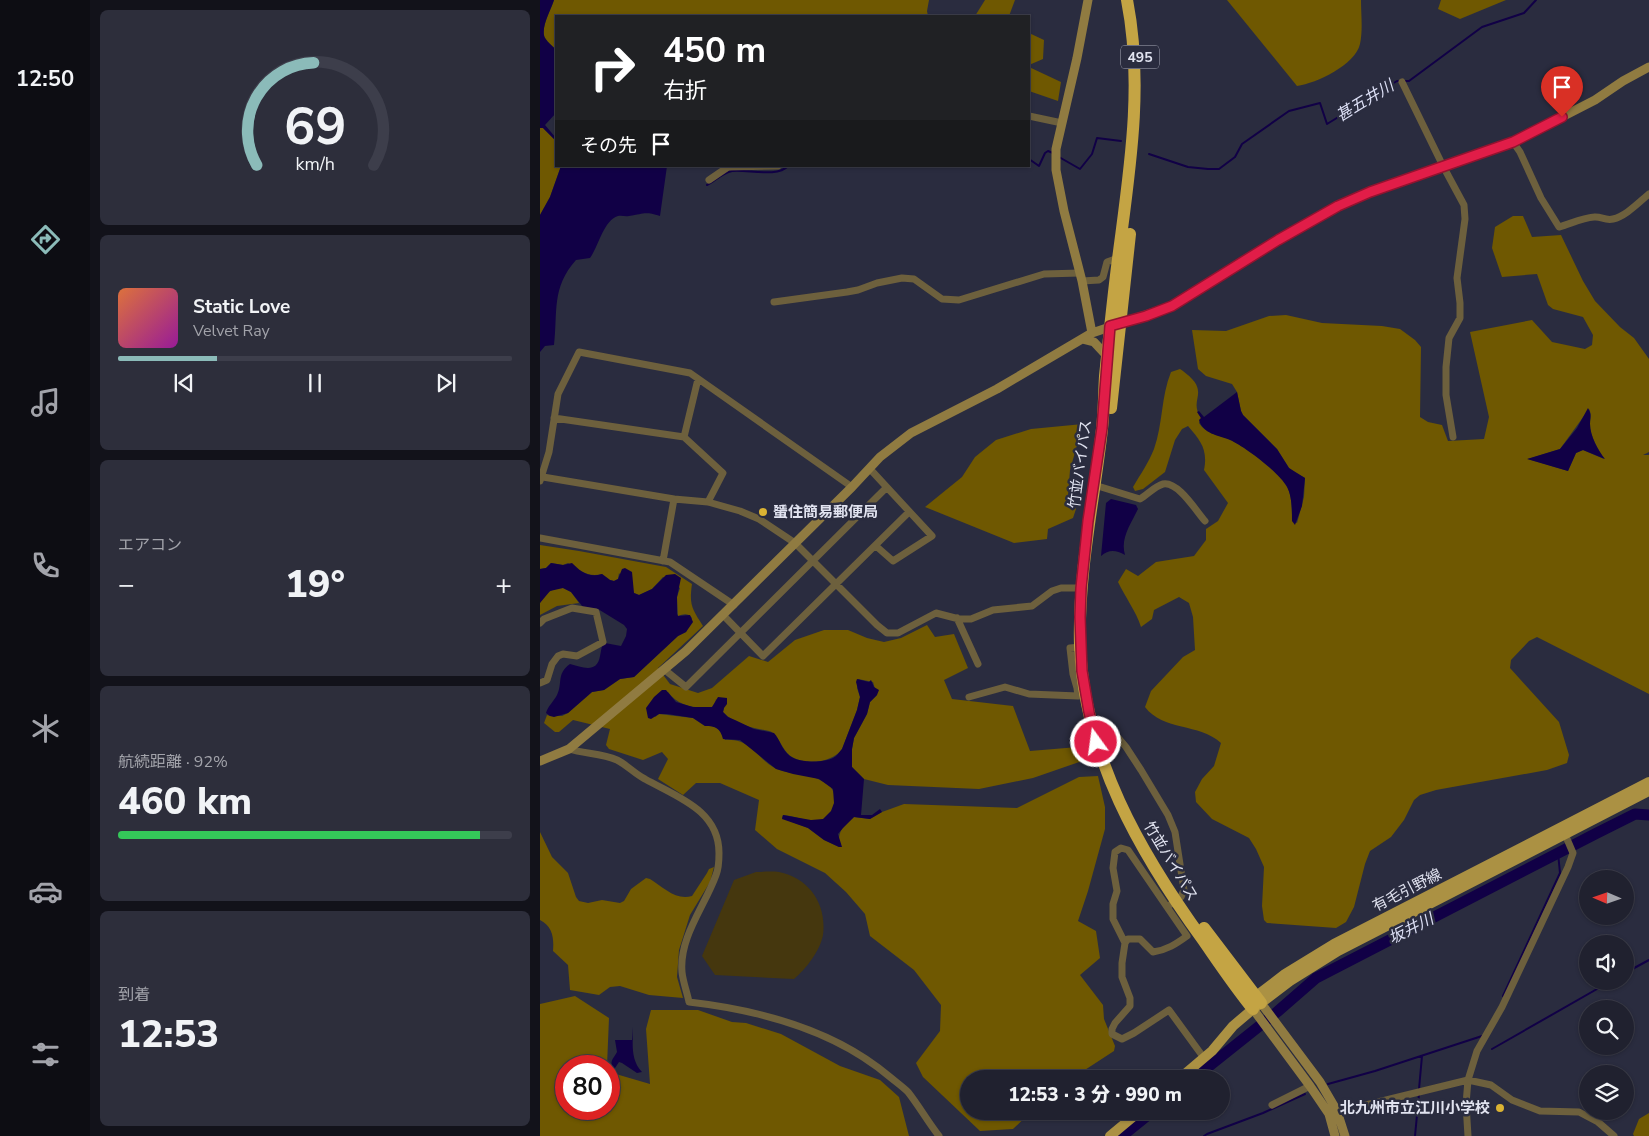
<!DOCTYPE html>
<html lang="ja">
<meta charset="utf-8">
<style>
body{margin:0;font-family:"Nunito Sans","Noto Sans JP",sans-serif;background:#2d2e3b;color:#f1f3f6;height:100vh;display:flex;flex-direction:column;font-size:19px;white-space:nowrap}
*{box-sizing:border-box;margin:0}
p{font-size:16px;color:#a2a3aa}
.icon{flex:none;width:28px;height:28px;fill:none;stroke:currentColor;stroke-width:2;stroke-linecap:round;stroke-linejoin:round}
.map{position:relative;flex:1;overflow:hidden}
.sheet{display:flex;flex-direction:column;gap:10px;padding:10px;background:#12121a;width:450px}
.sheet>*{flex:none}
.banner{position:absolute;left:15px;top:15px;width:475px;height:152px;border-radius:0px;box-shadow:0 1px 4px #0004,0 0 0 1px #3d3e4b;background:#202124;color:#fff;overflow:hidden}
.needle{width:32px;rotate:272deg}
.controls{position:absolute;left:1039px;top:870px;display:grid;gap:10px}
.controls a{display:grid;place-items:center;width:55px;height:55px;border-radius:50%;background:#20212f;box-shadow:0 1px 4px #0004,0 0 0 1px #3d3e4b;font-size:25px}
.speed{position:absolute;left:15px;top:1055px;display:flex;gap:10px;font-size:25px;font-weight:700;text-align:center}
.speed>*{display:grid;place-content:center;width:65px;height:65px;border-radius:50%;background:#20212f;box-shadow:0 1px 4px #0004,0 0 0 1px #3d3e4b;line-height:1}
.speed .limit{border:8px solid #d22;background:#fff;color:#111}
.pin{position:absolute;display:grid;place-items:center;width:42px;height:42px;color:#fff;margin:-51px -21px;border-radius:50% 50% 50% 0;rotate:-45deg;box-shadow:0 0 5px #0007}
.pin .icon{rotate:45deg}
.me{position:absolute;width:55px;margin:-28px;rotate:346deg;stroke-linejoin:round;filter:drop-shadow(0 0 4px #0008)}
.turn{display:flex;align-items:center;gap:18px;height:105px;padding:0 25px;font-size:22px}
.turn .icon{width:65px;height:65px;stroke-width:2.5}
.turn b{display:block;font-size:35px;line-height:42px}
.then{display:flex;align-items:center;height:48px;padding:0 25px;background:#0003;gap:10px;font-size:19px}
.big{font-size:38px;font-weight:800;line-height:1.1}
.sheet .tile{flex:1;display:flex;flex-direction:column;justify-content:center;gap:8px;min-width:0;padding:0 18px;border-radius:8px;background:#2d2e3b}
.sheet .dial{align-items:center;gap:0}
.dial svg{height:130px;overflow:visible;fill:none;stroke:#3d3e4b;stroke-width:7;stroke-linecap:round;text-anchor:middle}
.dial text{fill:#f1f3f6;stroke:none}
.song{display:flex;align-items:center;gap:15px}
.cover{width:60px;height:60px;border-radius:8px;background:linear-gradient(135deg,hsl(20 70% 55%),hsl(300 70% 35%))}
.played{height:5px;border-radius:2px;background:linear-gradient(90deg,#8bbbb9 25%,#3d3e4b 25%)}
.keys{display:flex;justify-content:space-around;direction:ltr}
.heat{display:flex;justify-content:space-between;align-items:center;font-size:28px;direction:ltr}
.charge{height:8px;border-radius:4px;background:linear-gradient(90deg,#34c759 92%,#3d3e4b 0)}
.trip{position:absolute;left:420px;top:1070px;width:270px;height:50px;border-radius:25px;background:#20212f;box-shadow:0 1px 4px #0004,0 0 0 1px #3d3e4b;font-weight:800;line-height:50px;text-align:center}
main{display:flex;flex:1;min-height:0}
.menu{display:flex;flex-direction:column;width:90px;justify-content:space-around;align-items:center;background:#0d0d13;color:#a2a3aa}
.menu .icon{width:35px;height:35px}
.menu .active{color:#8bbbb9}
.menu b{font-size:22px;color:#f1f3f6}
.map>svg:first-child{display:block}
.green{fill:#45370e}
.forest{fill:#6f5801;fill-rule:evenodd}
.water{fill:#110046}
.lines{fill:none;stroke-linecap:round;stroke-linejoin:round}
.stream{stroke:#110046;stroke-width:2}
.river{stroke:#110046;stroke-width:11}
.street{stroke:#6d603d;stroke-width:7}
.secondary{stroke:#907b41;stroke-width:9}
.primary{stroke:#ab9143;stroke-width:10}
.highway{stroke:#c4a444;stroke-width:12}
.route-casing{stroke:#92132f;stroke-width:12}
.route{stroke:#e11d48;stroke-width:9}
.poi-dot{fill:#dbb333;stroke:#2a2c3f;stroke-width:2}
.labels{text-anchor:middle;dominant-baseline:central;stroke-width:5;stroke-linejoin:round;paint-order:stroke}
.shield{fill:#2a2c3f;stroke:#aaacbb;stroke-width:1}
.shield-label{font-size:14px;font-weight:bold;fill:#e1e3f0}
.street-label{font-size:15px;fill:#e1e3f0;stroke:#2a2c3f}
.poi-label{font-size:15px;font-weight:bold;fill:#e1e3f0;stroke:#2a2c3f;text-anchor:start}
.water-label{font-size:16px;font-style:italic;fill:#dcdff5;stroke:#2a2c3f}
</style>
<main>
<nav class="menu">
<b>12:50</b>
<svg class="icon active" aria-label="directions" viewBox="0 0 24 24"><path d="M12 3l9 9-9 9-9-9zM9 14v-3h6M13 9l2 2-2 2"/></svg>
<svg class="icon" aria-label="music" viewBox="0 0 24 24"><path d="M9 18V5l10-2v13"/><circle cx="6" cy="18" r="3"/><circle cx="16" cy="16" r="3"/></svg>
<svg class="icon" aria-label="phone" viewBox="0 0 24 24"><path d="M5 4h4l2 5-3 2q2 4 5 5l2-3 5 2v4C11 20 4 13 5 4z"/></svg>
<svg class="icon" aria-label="climate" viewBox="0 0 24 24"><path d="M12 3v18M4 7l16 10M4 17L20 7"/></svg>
<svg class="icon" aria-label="car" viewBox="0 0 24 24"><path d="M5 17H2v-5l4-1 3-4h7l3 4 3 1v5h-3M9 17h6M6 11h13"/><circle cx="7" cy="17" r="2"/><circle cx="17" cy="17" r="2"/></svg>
<svg class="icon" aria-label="filters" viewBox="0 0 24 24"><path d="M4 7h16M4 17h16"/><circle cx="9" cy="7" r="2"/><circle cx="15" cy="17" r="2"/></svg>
</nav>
<section class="sheet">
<div class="tile dial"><svg viewBox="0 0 100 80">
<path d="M14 69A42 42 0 1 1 86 69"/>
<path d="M14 69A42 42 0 0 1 49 6" stroke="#8bbbb9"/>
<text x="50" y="56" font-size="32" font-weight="700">69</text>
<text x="50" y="72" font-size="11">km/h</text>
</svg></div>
<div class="tile">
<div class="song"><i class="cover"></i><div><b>Static Love</b><p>Velvet Ray</p></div></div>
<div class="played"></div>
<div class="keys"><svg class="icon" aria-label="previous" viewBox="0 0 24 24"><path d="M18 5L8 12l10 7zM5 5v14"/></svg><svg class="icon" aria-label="pause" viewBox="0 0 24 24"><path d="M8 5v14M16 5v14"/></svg><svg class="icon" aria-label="next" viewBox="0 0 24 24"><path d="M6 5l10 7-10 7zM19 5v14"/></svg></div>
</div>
<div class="tile"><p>エアコン</p>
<div class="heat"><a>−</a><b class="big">19°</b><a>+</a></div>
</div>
<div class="tile"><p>航続距離 · 92%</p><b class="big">460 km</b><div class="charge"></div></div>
<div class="tile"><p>到着</p><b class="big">12:53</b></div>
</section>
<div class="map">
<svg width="1109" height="1136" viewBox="0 0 1109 1136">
<rect width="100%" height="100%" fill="#2a2c3f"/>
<path class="green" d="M216,872C223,872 231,871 239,872C269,878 287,904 283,935C280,951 266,969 254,979L175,975L162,956L194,880Z"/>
<path class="forest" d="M14,0H389L387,11L388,16H16V50C13,46 8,43 5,38C0,28 11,10 14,0Z
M445,0H475L469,16H435Z
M687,0H821C821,14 823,30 820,44C815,65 777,83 757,86Z
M901,0H966L920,19L898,9Z
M489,33L504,40L503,59L489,65Z
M489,67L521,82L518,101L489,91Z
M0,128H3L16,141V166H21L10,197L0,215Z
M973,216H983L992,237L1021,235L1043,281L1055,301L1080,327L1094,338L1109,359V452L1103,455H1109V694L997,637L989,641L971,660L970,668L1019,722L1029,755L1027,763L1007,770L896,790L880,795L874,800L864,820L851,837L830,851L825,864L814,907L806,922L796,928L727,923L724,920L722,906L724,867L716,849L709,838L672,819L656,802L655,792L662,779L674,766L681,743C659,723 623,731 605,707L611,691L643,657L655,650L653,617L649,603L639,597L614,610L612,619L601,627C596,611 585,597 578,582L586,569L598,576L616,562L654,556L666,540V529L678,521L688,503L664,470C668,450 661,441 648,426L642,429L635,440L625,472L603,489L595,491L593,487C600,475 609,462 614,449C623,424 621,396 631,372L640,369C674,392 647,398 661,418L659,423C666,434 678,435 689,439C703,445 740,473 747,486C752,496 752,510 752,521L757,523L764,497L765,478L754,472L749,468L737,449L703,415L701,411L697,392L692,384L666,376L658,369L652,330L686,331L729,316L746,315L782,323L842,326L860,329L875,340L881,347L880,417L888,422L902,425L908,441L944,439L949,417L930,332L992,320L1012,342L1045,349L1052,345L1053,335L1043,317L1013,309L1008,305L997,274L962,277L952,248L955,227ZM1049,409C1052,415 1050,418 1050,424C1050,436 1058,449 1064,459L1043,450L1036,453L1028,471L988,459L1020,449Z
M543,424L530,470L528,496L536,509L533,518L508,529L507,539L474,543L385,507L422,477L435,457L456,440L491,429Z
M0,545L39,551L126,567L152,584C149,605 152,609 163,626L118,668L130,684L158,693L172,688L209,656L228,662L255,640L284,630H308L327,638L344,642L361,638L387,625L395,637L414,634L428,668L404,680L412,699L473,706L490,751L538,747L545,753V760L493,778L439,789L348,785L324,779L312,767V749L314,738L327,714L330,702L337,695L333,682L318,679L317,688L320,697L317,710L302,749C293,763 265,765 252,757C242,751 238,733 229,731C214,728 195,725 183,712L184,708L176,699L175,705L172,707C155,709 138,706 128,692L111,702L115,717L119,714L153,718L165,726C177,725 180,730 185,740C212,738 217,760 237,769C251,775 269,773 282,781C286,783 291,786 293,791C298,802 291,820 277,821C266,821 254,816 243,815L242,818L268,828L284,840L299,847C298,832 301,827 314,817L330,819L342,812L364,804L477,808L539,777L558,776L565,807V829L548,891L538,921L556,931L560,958L540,975L563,1005L564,1019L575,1046L574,1051L531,1079H429V1111H492L473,1129L440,1131L383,1077L376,1063L400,1031L401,1005L374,970L330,936L325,914L306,892L285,873L237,849L215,830L219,800L180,783H156L143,795L118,779L128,759L122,752L103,760L69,749L66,745L70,729L33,720L19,732H15L4,723L7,715L10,716H22L28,713L52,692L64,690L80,679L94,677L138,636L146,632L152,618C148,613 144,614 138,616L137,597L140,588L123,577L112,589L99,595L94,593L79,573L78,579L74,581L70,580L62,574C48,578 40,570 28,563L23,565L11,563L6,568L0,569Z
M23,588L31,592L39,603L17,606L0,615C0,612 0,606 0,603C4,593 13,588 23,588Z
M0,832L12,857L28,873L36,897L39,901L48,903L62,900L80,903L84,901L91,889L106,878L110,879C123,887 136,901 152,896L167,873L169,869L174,867L170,882L150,915L139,950L137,977L143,998L109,995L80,986L70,987L59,995L30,990L28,965L13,951C14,938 13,927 0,920Z
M35,996L69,1018L67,1066H26V1109H69V1072L110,1084L106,1029L111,1010H158L192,1022L206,1023L241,1034L300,1066L340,1080L359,1097L369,1136H0V1004Z
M1109,1113V1136H1094L1093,1134L1099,1119Z"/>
<path class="water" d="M0,0H14C11,10 0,28 5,38C8,43 13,46 16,50V113L5,125L16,138V141L3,128H0Z
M21,166H127L120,216C104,211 104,214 89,216C85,217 82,215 78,216C63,221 59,246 50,258L36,260C11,288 18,312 14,345L5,346L0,352V215L10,197Z
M697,392L701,411L703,415L737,449L749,468L765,478L762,506L755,525L752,521C752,510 752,496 747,487C740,473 704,446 690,440C678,435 663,434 659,420L661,418L657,412L659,411L664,417Z
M1048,408C1052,415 1050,417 1050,424C1050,436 1058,450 1065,459L1043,450L1036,453L1028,471L987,459L1020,449L1037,428Z
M571,499L596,505L598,509C591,524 580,538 585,555C576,550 569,549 561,556L566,503Z
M11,563L23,565L32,563C40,571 48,578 62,574L70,580L74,581L78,579L82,569L85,568L92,572L94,593L99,595L112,589L126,575L135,574L141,578L137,597V614L138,616L150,615L153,622L146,632L138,636L94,677L80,679L64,690L52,692L28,713L14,717L10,716L6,713C8,706 14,701 17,695C23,683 16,674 30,664C42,667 57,674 60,656C61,652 61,648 63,644L65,643L81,646L86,636L87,629L84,625L58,609L43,607L31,592L23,588L10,591L0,603V569L6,568Z
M317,679L329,682L331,680L334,687L339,690L337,695L330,702L327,714L314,738L312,749V767L324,779L321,815H332L340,809L342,812L330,819L314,817L303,828L298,834L302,847H299L284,840L268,828L242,819L243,815L271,820L283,819L291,811L294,803L293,789L279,779L253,774L236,769L200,740L183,739C180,728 176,726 165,726L153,718L127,714H119L111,719L108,718L106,708L114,697L122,690H126L136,702L153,707H172L178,697L187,698V704L184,708L183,712L188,717L195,720L214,729L234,733C240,739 241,749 250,756C259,763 284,763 293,758C297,756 299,752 302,749L317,710L320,697L316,682Z
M93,1027C93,1043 90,1059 102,1072L97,1073L82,1063L79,1062L75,1068H73C69,1061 74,1058 77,1052L75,1040H92Z"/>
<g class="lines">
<path class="stream" d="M609,154L648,167L668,169H679L695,157L702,144L749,111L780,103L787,124L857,81H869L942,27L984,13L996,0
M519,157L540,169L552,154L557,138L581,141
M489,159L499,166L505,153L508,151L513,153
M167,185C175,181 182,173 192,171C207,169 237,178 248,166
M1085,973L1109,960
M963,996L1020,873L1018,853
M952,1049L1071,981
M788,1084L835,1071L942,1036
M879,1089L882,1056
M664,1136L667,1134L723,1113L765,1094
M875,1136L879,1094"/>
<path class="river" d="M653,1079L737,1012L776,978L1057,833L1095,814L1109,815
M582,1136L613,1111"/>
<path class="street" d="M862,82L903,166L924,205L925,219L917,278L920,303V318L909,338L906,367V395L913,437
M489,116L522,123
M973,142L980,152L1001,198L1019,227C1030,224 1042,218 1054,217C1061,216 1065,221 1073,219C1086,216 1098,203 1109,194
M169,180L188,167L238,166
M542,281L559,280L563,277L567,262L578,258
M234,302L307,292L318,290L337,283L362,278L374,279L402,299L419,300L504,274L540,273
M14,418L144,437L183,473L168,502
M144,437L158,379
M330,469L392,536L353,561L336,546
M3,477L134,499L168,502L200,511L219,519L255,543L337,625L347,633H358L396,613L419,619H431L453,610L492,606L512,591L521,588H543
M0,481L9,452L18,394L39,352L150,373L312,487
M561,487L600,499C607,495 615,486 623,484C638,481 656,511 665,521
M0,538L130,562L194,605
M123,561L134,499
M184,616L223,656L369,512
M417,618L438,664
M0,623L4,619L32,608L56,612L63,642L37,656L23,654L18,656L12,664L7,680L0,683
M125,670L146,687L346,488
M429,697L465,687L489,694L538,696L537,688L533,674L530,648L540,647
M559,727H569L586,747L601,770L628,815L635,832L644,890L641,897L627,907L588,850L581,848L575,852L573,868L577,891L573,904V919L585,943L582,963V977L590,998V1006L575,1023L572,1029V1034L582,1039L594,1033L629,1010L664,1058
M29,749C44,754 62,753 77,760C87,765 95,774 105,779C137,797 179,810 179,853C179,861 179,868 176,875C165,906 139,937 142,972C143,982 147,992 149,1002C219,1010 295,1030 350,1077C356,1082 363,1087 368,1092C379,1106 388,1122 399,1136
M585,943L588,939H600L613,952C627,950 636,944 647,936L627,907
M732,1105L770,1086
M793,1113L928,1080L951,1085L972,1100L1000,1111L1039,1112L1058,1122L1074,1136
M928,1136L926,1104L928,1080L937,1051L962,1007L1028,867L1033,853L1024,832"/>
<path class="secondary" d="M548,0L537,58L516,149V170L524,211L542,281L552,333
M542,339L554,342L567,356
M0,761L29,749L146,651L312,487L340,457L371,433L457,389L552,333L632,306L738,240L798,207L830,191L973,142L1055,100L1083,81L1109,67
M721,1003L780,1082L797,1111L805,1136
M713,1009L770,1086L789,1114L795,1136"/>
<path class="primary" d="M711,1000L745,974L794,944L1109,782
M639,1079L672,1051L693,1026L713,1009L750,981L798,951L1109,791
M570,1136L600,1111"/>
<path class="highway" d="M587,0C604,86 589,174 578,259C573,298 569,337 565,376C564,393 564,411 562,429C554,501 538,572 540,645C544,756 600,853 663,940C679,963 695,987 713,1009
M571,408L590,234
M664,928L721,1003"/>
</g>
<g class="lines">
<defs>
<path id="route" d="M556,742L549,712L542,671L540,617L541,588L548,521L562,428L570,326L606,316L632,306L738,240L798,206L830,192L973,142L1022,117"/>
</defs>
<use href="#route" class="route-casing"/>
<use href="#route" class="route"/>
</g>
<g class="poi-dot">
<circle cx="223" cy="512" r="5"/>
<circle cx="960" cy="1108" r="5"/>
</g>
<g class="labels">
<rect class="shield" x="581" y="45.5" width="38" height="23" rx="4"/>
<g class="shield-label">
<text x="600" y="57">495</text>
</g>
<g class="street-label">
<text transform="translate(540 464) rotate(-82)">竹並バイパス</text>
<text transform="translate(631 861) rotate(59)">竹並バイパス</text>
<text transform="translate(867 890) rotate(-27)">有毛引野線</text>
</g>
<g class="poi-label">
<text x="233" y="512">蜑住簡易郵便局</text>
<text x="950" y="1108" text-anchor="end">北九州市立江川小学校</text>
</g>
<g class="water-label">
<text transform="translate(825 101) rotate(-31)">甚五井川</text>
<text transform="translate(871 929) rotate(-27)">坂井川</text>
</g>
</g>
</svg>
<div class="controls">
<a><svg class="needle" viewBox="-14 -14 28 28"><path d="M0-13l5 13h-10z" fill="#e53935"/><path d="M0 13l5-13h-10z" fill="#a2a3aa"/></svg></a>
<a><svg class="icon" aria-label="sound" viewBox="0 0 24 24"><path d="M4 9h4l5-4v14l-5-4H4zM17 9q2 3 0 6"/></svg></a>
<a><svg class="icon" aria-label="search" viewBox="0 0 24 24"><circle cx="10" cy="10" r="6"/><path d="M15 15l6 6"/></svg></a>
<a><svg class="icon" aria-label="layers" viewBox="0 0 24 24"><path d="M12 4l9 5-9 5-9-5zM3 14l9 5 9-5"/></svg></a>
</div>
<div class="speed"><div class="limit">80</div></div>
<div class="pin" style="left:1022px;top:117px;background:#d93025"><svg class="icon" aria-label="arrive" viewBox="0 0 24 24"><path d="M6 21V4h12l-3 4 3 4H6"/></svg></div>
<svg class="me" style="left:556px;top:742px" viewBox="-20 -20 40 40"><circle r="17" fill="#e11d48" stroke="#fff" stroke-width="3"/><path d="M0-11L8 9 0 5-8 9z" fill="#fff"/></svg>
<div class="trip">12:53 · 3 分 · 990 m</div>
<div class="banner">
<div class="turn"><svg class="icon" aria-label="right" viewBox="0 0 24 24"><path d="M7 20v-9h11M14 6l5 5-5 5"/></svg><div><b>450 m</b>右折</div></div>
<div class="then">その先<svg class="icon" aria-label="arrive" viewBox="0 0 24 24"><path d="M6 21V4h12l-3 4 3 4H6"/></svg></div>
</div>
</div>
</main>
